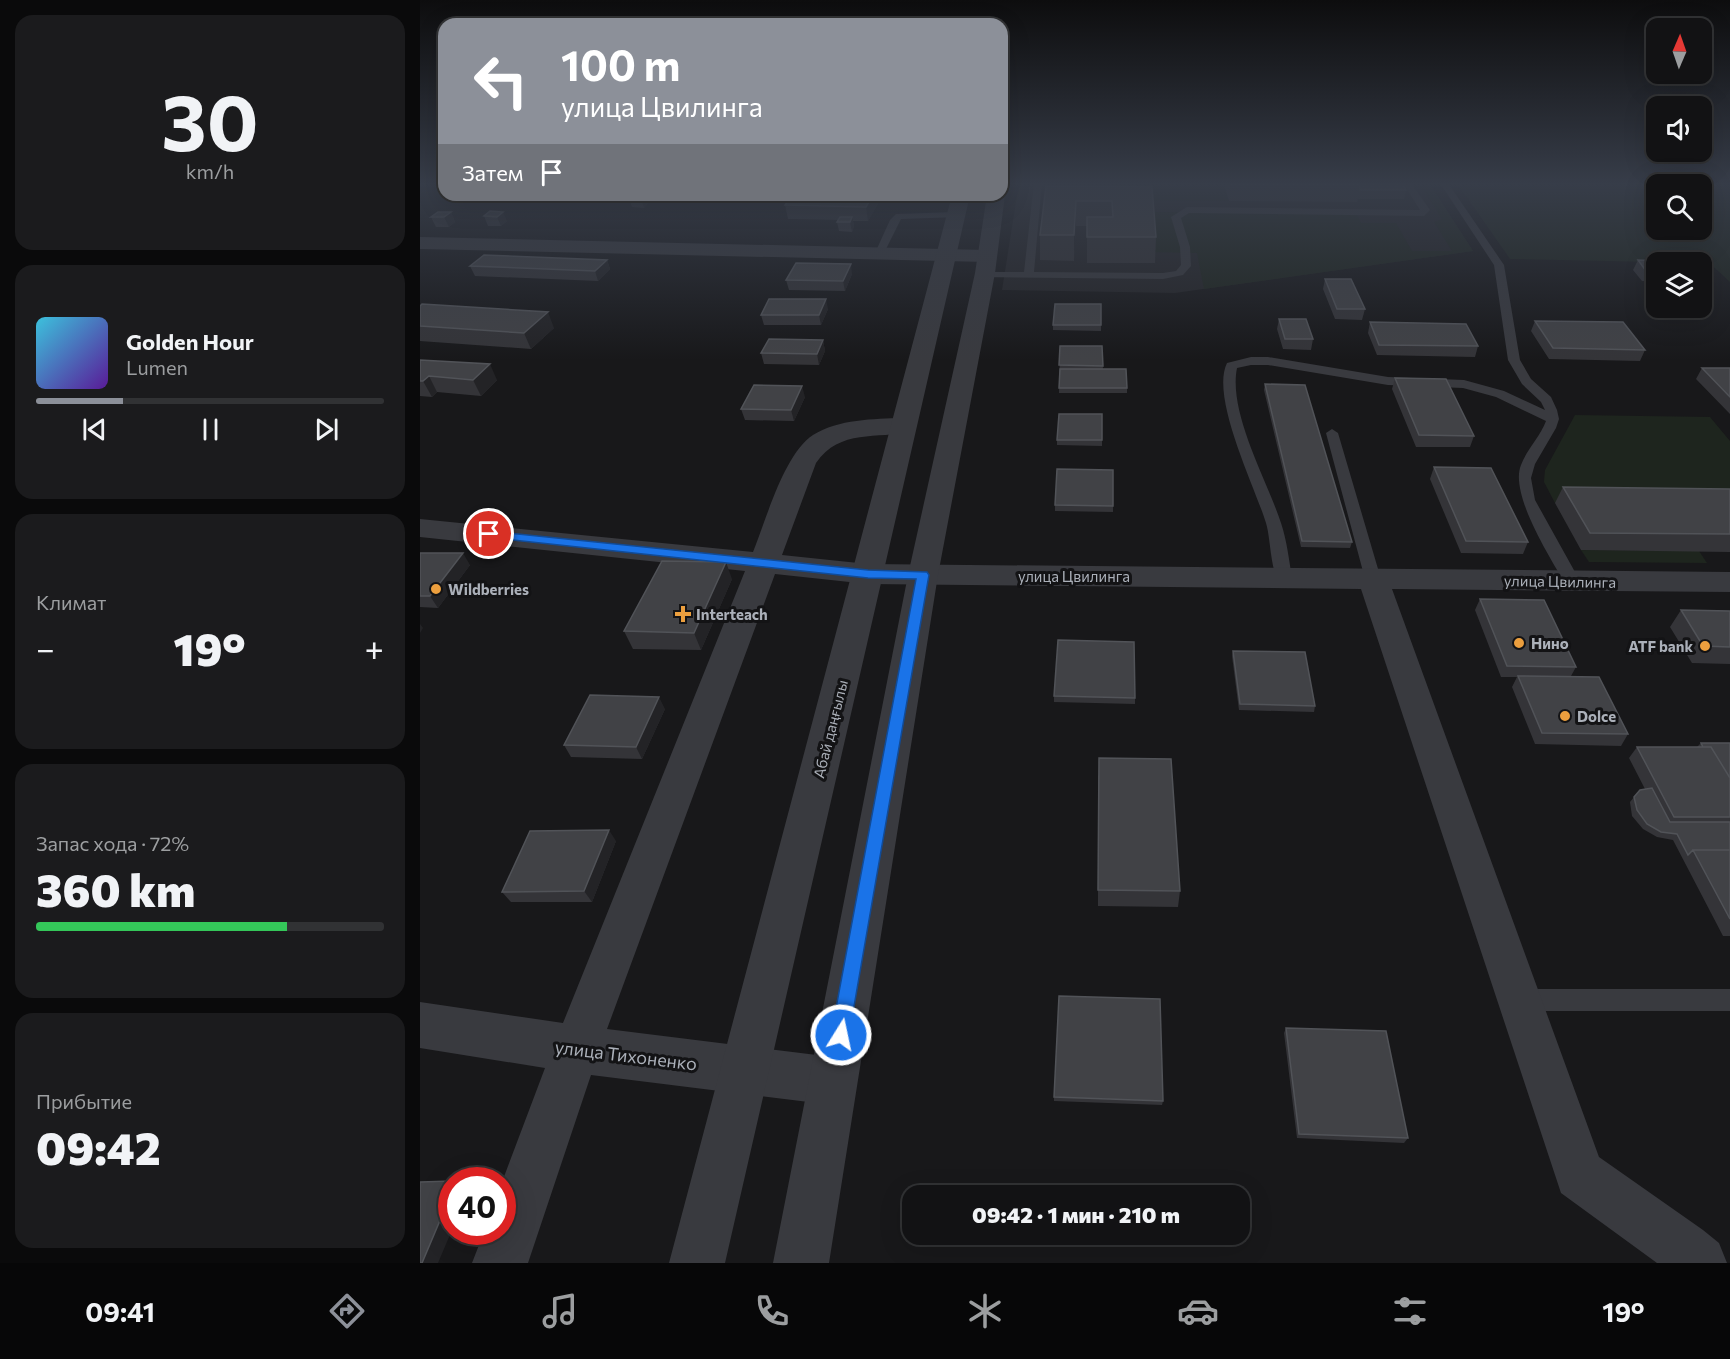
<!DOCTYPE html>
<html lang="ru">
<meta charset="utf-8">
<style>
body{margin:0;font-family:Commissioner,sans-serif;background:#1b1b1d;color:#f1f3f6;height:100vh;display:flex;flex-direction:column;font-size:22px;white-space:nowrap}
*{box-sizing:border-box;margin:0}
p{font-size:20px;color:#9c9ea0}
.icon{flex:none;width:33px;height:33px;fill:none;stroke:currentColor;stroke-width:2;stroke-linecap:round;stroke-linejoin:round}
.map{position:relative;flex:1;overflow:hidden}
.side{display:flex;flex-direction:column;gap:15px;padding:15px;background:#0a0a0b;width:420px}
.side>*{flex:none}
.banner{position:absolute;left:18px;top:18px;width:570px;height:183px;border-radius:18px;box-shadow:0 6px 24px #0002,0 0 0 2px #313234;background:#8c9099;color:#fff;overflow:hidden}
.needle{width:39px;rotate:2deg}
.buttons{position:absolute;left:1226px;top:18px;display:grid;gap:12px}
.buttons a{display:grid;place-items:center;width:66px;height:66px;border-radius:12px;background:#121214;box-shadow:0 6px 24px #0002,0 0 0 2px #313234;font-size:30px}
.speed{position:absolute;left:18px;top:1167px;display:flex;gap:12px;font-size:30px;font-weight:700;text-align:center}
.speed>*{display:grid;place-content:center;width:78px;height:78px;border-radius:50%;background:#121214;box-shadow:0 6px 24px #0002,0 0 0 2px #313234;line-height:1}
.speed .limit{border:9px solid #d22;background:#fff;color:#111}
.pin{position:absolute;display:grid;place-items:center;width:51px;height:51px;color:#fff;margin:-26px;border:3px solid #fff;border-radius:50%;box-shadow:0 2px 6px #0007}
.me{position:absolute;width:66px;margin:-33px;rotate:10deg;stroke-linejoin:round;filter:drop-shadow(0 0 4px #0008)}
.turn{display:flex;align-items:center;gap:21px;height:126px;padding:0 24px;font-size:27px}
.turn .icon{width:78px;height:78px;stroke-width:2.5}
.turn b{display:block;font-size:42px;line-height:51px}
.then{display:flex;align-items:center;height:57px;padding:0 24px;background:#0003;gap:12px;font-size:22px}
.big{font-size:45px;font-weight:800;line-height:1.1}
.side .tile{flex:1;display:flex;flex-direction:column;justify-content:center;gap:9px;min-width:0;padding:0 21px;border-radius:18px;background:#1b1b1d}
.side .dial{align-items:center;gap:0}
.dial b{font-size:78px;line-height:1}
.song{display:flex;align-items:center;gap:18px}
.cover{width:72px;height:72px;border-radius:9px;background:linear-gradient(135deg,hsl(190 70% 55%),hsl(270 70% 35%))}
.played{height:6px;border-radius:3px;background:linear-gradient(90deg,#8c9099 25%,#313234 25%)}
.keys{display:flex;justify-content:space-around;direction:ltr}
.heat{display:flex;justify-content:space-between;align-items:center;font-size:33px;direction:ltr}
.charge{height:9px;border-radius:4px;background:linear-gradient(90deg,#34c759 72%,#313234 0)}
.trip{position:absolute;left:482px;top:1185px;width:348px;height:60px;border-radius:18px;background:#121214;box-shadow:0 6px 24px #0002,0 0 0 2px #313234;font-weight:800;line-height:60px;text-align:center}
.dock{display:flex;height:96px;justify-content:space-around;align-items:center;background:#070708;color:#9c9ea0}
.dock .icon{width:42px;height:42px}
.dock .active{color:#8c9099}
.dock b{font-size:27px;color:#f1f3f6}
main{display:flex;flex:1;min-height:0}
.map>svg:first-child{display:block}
.built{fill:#242427}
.green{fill:#1e251e;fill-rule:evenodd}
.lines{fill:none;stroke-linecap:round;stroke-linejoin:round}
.service{fill:#393a3f;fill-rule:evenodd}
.minor{fill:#393a3f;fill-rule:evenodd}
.tertiary{fill:#393a3f;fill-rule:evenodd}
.wall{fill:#343438}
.shaded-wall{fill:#232326}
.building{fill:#414246;stroke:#515358;stroke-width:1.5}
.route{fill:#1a73e8;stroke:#114b97;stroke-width:1.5}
.poi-dot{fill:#ec9f3e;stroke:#131315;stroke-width:2}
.labels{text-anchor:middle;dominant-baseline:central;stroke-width:6;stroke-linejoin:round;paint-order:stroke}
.street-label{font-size:15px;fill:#abb0b9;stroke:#131315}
.poi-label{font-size:15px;font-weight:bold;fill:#abb0b9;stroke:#131315;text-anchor:start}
.near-street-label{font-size:18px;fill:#abb0b9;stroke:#131315}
</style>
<main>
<section class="side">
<div class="tile dial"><b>30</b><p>km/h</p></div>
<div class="tile">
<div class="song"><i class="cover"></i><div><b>Golden Hour</b><p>Lumen</p></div></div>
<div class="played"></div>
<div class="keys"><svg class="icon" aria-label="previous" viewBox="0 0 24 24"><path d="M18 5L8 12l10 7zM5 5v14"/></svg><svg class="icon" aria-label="pause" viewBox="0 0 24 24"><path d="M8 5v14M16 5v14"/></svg><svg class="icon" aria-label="next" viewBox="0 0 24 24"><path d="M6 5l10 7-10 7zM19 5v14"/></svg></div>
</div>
<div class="tile"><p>Климат</p>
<div class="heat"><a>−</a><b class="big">19°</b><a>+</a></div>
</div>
<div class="tile"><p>Запас хода · 72%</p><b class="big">360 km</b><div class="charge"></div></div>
<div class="tile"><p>Прибытие</p><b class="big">09:42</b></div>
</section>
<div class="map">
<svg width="1310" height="1263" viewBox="0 0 1310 1263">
<rect width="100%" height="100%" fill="#18181a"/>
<path class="built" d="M599,183H1009L1053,251L755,293L582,290Z"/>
<path class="green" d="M630,183L804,184L809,201L645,200L630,194Z
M999,183H1009L1053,251L784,289L777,253L734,252L730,212L936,213L941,223H976L992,251H1032L1014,222L1022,219Z
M1037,183H1310V282L1284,258L1241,257L1233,262L1090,259ZM1236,184H1281V230H1236Z
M1155,415L1290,417L1310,441V505L1135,503L1124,482L1125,470Z
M1161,550L1279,551L1287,563L1169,562Z"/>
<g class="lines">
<path class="service" d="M614,183H622L614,272L743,273L756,271L761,265L760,247L751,217L767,207L1000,210L983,183H991L1010,210L1004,216L769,213L761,218L770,247L771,266L763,275L743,279L560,277V273L564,272H604Z
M1020,183H1028L1084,265L1100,360L1111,379L1131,397L1137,410L1139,419L1136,428L1115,464L1111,478L1115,500L1160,581L1158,585H1146C1131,559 1089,494 1101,465C1107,449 1120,437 1126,421L1076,397L1043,388L968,385L848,365H831L817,368C808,413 847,480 861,523C867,541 869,560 872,578L869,582H859C850,568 851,540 846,523C835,487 790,397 807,363L831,357H848L968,377L1044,380L1084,391L1125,410L1121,402L1102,384L1088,360L1074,265Z
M536,212L539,213V217L481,219L463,255L455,253L470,220L476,214Z
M912,429L918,433L961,579L959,583H947L945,579L906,433Z
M1100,989H1310V1011H1100L1092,1008L1088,1000L1092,992Z"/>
<path class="minor" d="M0,237L567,250L574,252L577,256L574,260L567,262L0,249Z
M483,418L492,421L496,426L492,431C457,440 420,428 396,463L362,555L448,564L1310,572V592L972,589L1179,1157L1283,1230L1299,1243L1307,1263H1237L1141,1193L941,589L448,584L355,574L187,1029L413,1057L430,1064L437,1081L430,1098L413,1105L171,1075L108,1263H52L64,1232H82V1182L125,1068L0,1048V1002L143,1023L325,571L0,537V519L333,552C346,520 364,454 393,435C419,419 453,419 483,418Z"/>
<path class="tertiary" d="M582,191L585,195L575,273L518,575L409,1263H353L488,575L555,273L567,195H582Z
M532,195H550L305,1263H249Z"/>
</g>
<path class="wall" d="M630,183H982L986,190L984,199H938V198L937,202L809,201L804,184Z
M626,186L732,187L736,237L735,263H667V226H656L654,261L620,260V235Z
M212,195H226L228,203L224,208L212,207L209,198Z
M459,202L448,221H433L434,226L432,232L419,231L417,222L418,220L368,219L365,205Z
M70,211L87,221L81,226H68L64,216Z
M31,212L35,222L29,227H16L11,217Z
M187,260L190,269L178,281L55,276L50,266Z
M1218,260L1236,262V281H1222L1213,270Z
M1281,263L1290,274L1285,283H1281Z
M432,274L425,291L369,290L366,280Z
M905,279L945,309L942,320L915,319L903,289Z
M681,304V331L633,330V325Z
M0,306L134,328L111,349L0,341Z
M408,309L401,325H344L341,315Z
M859,319L893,339L891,350L863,349L857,329Z
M1115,321L1225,350L1220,361L1129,359L1111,331Z
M950,322L1058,346L1055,357L957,355L948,333Z
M403,340L405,351L399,365L344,364L341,353Z
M640,346H682L683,369L707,388V393H639Z
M0,360L77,380L61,396L17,392L12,397L0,396Z
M1282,368H1310V414L1276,379Z
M975,378L1054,436L1050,447H996L972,389Z
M845,384L932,542L930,548L881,547L844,390Z
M385,397L374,421L325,420L321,409Z
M682,414V446L637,445V440Z
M1014,467L1108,542L1103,554L1041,553L1010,479Z
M693,470V512L635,511V505Z
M1143,487L1310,489V552L1161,550L1135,503Z
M0,553L50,565L18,608L0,607Z
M312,579L281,650L213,649L204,631Z
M1060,599L1156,667L1151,676L1208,734L1201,746L1115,744L1092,687L1097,677H1081L1055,610Z
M1261,610L1310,611V664L1272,663L1250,627Z
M813,651L895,706L894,712L819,710L812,656Z
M634,696L715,698V704L634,702Z
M245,709L222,759L151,757L144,745Z
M1281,743H1310V936H1303L1253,840L1237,837L1223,829L1212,816L1210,802L1214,797L1225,789L1209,758L1217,747H1277Z
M678,775L760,891L758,907L678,906Z
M196,841L172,902H91L82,892Z
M866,1028L988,1138L984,1143L877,1138L864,1033Z
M634,1097L743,1101L742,1105L634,1101Z"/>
<path class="shaded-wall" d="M224,195H226L228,203L224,208L221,198Z
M453,195H458L459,202L448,221L446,207Z
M656,201V226L654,261V235Z
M31,212L35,222L29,227L24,217Z
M83,212L87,221L81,226L77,217Z
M432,217L434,226L432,232L430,222Z
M187,260L190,269L178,281L175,271Z
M431,264L432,274L425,291L423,281Z
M406,299L408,309L401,325L399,315Z
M128,312L134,328L111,349L104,333Z
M403,340L405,351L399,365L397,354Z
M70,364L77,380L61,396L53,380Z
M9,376L17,392L12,397L3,381Z
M382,386L385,397L374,421L371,410Z
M43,553L50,565L18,608L10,596Z
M306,562L312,579L281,650L274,633Z
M0,624L3,628L0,633Z
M239,697L245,709L222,759L216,747Z
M189,830L196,841L172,902L164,891Z
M32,1192V1230L18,1263H2Z"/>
<path class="building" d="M811,183H940V184H811Z
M940,183H982L986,190H940Z
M626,186L732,187L736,237H667V217H693L692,201H656L654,235H620Z
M212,195H224L221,198H209Z
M372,195H453L446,207L365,205Z
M70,211L83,212L77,217L64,216Z
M18,212H31L24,217H11Z
M420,217H432L430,222H417Z
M64,255L187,260L175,271L50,266Z
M1218,260L1280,262H1236V271H1226Z
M376,263L431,264L423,281L366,280Z
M1281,263L1290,274L1281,273Z
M905,279H931L945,309H917Z
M349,299H406L399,315H341Z
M2,304L128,312L104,333L0,326V306Z
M635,304H681V325H633Z
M859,319H886L893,339H865Z
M1115,321L1203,322L1225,350L1133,348Z
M950,322L1046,324L1058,346L959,345Z
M349,339L403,340L397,354L341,353Z
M640,346H682L683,366L639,365Z
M0,360L70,364L53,380L9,376L3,381H0Z
M1282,368H1310V397Z
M640,369H706L707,388H639Z
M975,378L1026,379L1054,436L999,435Z
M845,384L885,385L932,542L882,541Z
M334,385L382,386L371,410L321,409Z
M639,414H682V440H637Z
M1014,467L1071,468L1108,542L1046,541Z
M637,469L693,470V506L635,505Z
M1143,487L1310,489V534L1170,533Z
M0,553H43L10,596H0Z
M242,561L306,562L274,633L204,631Z
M1060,599L1124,600L1156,667L1087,666Z
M1261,610L1310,611V647L1283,646Z
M638,640L714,642L715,698L634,696Z
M813,651L885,652L895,706L820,704Z
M1098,676L1179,677L1208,734L1122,733Z
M170,695L239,697L216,747L144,745Z
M1281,743H1310V778L1291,747H1283Z
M1217,747H1291L1310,778V817H1254Z
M679,758L751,759L760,891L678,890Z
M1232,788L1250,822H1310V850H1273L1268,855L1257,834L1241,832L1227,824L1217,810L1214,797L1220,790Z
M189,830L164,891L82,892L110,831Z
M1273,850H1310V919Z
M639,996L740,999L743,1101L634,1097Z
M866,1028L966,1031L988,1138L879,1134Z
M32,1181V1192L2,1263H0V1182Z"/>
<linearGradient id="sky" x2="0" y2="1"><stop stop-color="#0d0d0e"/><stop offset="0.51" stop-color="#373d49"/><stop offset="1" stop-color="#373d49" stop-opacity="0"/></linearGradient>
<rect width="1310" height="360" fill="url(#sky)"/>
<path class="route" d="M69,531L448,570L507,572L509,575L428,1041L421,1044L414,1041L411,1035L496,579L448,578L64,537V532Z"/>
<g class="poi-dot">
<circle cx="16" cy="589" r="6"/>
<path d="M260 605h6v6h6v6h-6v6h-6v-6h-6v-6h6z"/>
<circle cx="1099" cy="643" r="6"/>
<circle cx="1285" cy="646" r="6"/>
<circle cx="1145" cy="716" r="6"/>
</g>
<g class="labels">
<g class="street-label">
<text x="654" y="576">улица Цвилинга</text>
<text transform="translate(1140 581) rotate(1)">улица Цвилинга</text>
<text transform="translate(410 729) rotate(-76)">Абай даңғылы</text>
</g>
<g class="poi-label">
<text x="28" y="589">Wildberries</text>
<text x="276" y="614">Interteach</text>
<text x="1111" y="643">Нино</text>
<text x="1273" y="646" text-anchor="end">ATF bank</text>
<text x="1157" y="716">Dolce</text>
</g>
<g class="near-street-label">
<text transform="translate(206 1055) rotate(7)">улица Тихоненко</text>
</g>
</g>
</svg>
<div class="buttons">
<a><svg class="needle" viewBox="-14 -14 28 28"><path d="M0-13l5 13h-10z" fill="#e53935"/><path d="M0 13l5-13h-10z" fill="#9c9ea0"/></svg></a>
<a><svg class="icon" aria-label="sound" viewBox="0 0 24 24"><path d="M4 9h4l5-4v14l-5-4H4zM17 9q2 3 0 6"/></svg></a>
<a><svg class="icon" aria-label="search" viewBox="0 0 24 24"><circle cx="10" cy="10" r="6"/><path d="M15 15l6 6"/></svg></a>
<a><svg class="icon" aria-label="layers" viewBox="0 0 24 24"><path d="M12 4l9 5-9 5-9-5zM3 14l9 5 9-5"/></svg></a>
</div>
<div class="speed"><div class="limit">40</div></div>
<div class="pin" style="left:69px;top:534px;background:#d93025"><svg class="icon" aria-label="arrive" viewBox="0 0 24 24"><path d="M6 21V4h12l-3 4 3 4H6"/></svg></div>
<svg class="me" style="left:421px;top:1035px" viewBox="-20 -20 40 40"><circle r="17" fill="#1a73e8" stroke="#fff" stroke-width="3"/><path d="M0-11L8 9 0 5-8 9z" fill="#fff"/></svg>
<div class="trip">09:42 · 1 мин · 210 m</div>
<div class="banner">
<div class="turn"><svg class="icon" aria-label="left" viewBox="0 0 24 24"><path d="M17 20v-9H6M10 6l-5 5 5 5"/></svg><div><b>100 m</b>улица Цвилинга</div></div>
<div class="then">Затем<svg class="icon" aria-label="arrive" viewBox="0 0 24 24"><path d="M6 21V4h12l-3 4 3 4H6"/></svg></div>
</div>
</div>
</main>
<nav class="dock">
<b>09:41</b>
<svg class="icon active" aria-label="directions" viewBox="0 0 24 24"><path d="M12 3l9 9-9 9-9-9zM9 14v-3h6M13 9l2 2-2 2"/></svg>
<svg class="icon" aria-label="music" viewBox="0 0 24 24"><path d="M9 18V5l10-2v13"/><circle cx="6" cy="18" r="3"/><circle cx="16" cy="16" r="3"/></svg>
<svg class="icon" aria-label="phone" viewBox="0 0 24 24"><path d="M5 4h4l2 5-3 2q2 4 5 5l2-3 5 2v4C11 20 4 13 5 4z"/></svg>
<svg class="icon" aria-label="climate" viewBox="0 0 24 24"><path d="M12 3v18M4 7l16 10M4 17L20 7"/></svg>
<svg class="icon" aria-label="car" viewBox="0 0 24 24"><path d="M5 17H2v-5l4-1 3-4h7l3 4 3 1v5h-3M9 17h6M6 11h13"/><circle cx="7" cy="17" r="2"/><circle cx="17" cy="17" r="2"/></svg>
<svg class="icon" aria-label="filters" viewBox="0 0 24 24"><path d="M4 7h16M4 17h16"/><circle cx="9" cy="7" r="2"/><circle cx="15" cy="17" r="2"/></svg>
<b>19°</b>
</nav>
